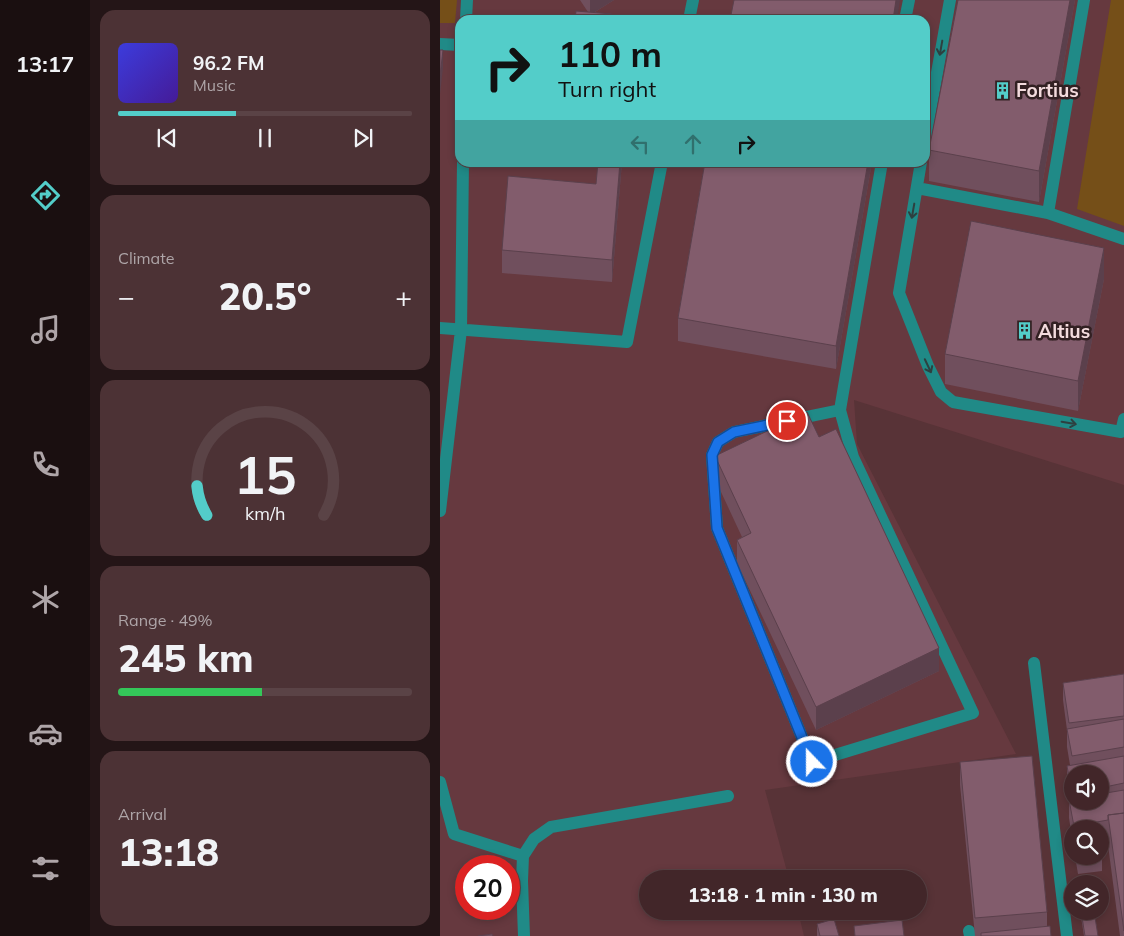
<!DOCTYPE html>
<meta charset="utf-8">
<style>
body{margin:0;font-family:Mulish,sans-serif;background:#4c3235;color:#f1f3f6;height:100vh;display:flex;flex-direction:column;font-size:19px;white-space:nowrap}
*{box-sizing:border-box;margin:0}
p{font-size:16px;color:#aea5a8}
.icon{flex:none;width:28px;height:28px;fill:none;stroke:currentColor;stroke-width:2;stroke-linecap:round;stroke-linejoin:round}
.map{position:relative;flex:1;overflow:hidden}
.drawer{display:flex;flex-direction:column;gap:10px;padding:10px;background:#241517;width:350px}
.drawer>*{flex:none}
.banner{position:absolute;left:15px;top:15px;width:475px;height:152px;border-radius:15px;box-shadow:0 2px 8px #0003,0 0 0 1px #5a4346;background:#53cdc9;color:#111;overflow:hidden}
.fabs{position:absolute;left:624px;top:765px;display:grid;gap:10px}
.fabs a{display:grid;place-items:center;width:45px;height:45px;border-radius:50%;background:#422629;box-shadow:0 2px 8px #0003,0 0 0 1px #5a4346;font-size:25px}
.speed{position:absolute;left:15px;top:855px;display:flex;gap:10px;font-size:25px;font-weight:700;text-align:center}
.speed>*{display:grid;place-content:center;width:65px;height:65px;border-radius:50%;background:#422629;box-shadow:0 2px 8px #0003,0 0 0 1px #5a4346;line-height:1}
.speed .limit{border:8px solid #d22;background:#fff;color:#111}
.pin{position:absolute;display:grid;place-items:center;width:42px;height:42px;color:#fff;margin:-21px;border:2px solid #fff;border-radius:50%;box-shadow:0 1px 5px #0007}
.me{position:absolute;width:55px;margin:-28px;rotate:338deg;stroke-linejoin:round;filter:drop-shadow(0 0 4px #0008)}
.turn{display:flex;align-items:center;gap:18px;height:105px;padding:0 20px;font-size:22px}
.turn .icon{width:65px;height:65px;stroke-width:2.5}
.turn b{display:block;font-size:35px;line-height:42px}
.lanes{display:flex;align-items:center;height:48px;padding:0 20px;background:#0003;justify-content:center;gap:25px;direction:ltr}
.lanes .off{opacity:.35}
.big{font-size:38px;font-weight:800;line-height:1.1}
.drawer .card{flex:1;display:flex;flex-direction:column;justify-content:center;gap:8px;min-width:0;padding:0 18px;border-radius:15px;background:#4c3235}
.drawer .dial{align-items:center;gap:0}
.dial svg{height:130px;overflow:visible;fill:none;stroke:#5a4346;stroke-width:7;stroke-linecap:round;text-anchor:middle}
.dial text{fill:#f1f3f6;stroke:none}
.song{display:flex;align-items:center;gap:15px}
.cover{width:60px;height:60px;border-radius:8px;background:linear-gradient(135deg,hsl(240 70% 55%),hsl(260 70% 35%))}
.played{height:5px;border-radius:2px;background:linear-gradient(90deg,#53cdc9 40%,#5a4346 40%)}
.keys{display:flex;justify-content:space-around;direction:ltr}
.heat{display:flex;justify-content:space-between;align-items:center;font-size:28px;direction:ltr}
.charge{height:8px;border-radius:4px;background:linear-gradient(90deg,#34c759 49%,#5a4346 0)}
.trip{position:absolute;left:199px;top:870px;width:288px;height:50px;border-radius:25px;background:#422629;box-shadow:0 2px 8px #0003,0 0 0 1px #5a4346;font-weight:800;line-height:50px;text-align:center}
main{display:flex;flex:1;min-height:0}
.tabs{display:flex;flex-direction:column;width:90px;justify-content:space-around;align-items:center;background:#1a0f10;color:#aea5a8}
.tabs .icon{width:35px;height:35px}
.tabs .selected{color:#53cdc9}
.tabs b{font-size:22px;color:#f1f3f6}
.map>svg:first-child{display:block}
.built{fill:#66393f;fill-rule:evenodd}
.green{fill:#754f18}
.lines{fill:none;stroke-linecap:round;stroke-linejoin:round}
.minor{stroke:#208a87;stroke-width:12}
.wall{fill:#704f5d;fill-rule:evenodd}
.shaded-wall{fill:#5b404c}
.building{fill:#825c6c;stroke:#5b404c}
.oneway{stroke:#2d4040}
.route-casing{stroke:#114b97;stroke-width:12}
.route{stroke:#1a73e8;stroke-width:9}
.labels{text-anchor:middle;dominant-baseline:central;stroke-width:5;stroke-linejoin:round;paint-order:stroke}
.poi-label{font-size:19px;font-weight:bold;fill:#f3dbdd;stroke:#322022;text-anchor:start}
</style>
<main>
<nav class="tabs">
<b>13:17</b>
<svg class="icon selected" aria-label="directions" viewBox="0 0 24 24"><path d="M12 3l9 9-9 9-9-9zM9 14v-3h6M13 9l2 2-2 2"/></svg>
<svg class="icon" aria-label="music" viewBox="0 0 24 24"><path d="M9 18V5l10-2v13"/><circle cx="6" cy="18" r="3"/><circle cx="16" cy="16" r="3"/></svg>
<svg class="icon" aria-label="phone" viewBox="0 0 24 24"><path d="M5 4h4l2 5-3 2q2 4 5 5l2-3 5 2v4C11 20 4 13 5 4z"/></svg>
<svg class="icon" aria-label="climate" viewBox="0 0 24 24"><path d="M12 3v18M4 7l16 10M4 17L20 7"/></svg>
<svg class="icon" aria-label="car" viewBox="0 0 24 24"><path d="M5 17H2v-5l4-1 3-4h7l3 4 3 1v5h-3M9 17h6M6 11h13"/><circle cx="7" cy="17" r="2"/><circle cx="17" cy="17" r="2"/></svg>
<svg class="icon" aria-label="filters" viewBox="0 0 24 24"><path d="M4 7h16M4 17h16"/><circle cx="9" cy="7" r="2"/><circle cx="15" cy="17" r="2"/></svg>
</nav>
<section class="drawer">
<div class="card">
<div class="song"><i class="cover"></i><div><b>96.2 FM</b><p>Music</p></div></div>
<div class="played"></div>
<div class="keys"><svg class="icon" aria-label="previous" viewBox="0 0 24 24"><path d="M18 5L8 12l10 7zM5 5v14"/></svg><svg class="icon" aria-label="pause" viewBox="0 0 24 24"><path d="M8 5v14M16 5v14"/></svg><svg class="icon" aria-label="next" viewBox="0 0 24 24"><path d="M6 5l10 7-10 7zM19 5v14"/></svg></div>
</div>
<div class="card"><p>Climate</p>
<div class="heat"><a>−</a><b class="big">20.5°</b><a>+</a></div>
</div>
<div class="card dial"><svg viewBox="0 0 100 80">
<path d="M14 69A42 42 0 1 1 86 69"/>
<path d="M14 69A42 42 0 0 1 8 51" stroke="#53cdc9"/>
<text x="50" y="56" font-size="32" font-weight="700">15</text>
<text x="50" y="72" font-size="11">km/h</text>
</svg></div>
<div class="card"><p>Range · 49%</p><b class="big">245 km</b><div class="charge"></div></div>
<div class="card"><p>Arrival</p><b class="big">13:18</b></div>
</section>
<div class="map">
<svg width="684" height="936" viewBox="0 0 684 936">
<rect width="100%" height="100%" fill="#583337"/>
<path class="built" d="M0,0H684V485L414,400L417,444L576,754L325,790L349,879H208V911H358L364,936H0ZM20,20H485V162H20ZM26,866H69V909H26Z"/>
<path class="green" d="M0,0H17L15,23H0Z
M671,0H684V226L637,209Z"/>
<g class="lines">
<path class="minor" d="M26,20L27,0
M249,20L253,0
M465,20L469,0
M0,44L20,45
M485,140L510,0
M481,162L459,293L488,366L501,392L513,402L681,432L684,419
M477,188L608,213L684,239
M608,213L644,0
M0,328L187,342L222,162
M400,410L294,432L278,442L272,455L277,528L372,762L533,713L413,457L400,410L442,162
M0,511L21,330L23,162
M594,663L627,936
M0,782L14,834L83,856
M529,931L530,936
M84,936L82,881L83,856L94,839L111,827L288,796"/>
</g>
<path class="wall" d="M140,0H174L155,12L172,20L148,12Z
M518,0H635L599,202L489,181V150Z
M182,162L172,282L62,273V250L156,184Z
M265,162H432L396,369L238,341V318Z
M664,279L638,411L505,384V354Z
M379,437L499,671L376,730L297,563V540L302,537L275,479V456Z
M684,674V936H680L668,845V838L660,840V829H632V838L629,818V800H630L627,784V766L630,765L627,747V730L623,700V683ZM632,774H660V801H632Z
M520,762L607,912V926L611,936H535L520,785Z
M635,856H660L662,859V871L638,874Z
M641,911L658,936H644L641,917Z
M377,924L399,936H377Z"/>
<path class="shaded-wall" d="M150,0H174L150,15Z
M456,0H460L457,20H453Z
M630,0H635L599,202V171Z
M3,50V68L0,94V76Z
M180,162H182L172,282V260Z
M428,162H432L396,369V346Z
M664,248V279L638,411V381Z
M499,648V671L376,730V707Z"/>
<path class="building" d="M294,0H456L453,20H290Z
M518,0H630L599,171L489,150Z
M136,11L172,14L171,20H135Z
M0,50H3L0,76Z
M158,162H180L172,260L62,250L68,176L156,184Z
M265,162H428L396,346L238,318Z
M531,221L664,248L638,381L505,354Z
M367,412L379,437L396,429L499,648L376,707L297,540L311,533L275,456Z
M684,674V716L629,723L623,683Z
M684,719V747L632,756L627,729Z
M592,756L607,912L535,918L520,762Z
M684,756V783L660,788V774H632V793L627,766Z
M684,790V813L668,815V820L634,826L629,800L632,799V801H660V794Z
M684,813V931L668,815Z
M660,844L662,859L638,861L637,856H660Z
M641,911H654L658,936H645Z
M394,919L399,936H380L377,924Z
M462,920L464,936H415L414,926Z
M610,926L611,936H541V933Z
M52,934L53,936H38Z"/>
<defs><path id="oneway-shaft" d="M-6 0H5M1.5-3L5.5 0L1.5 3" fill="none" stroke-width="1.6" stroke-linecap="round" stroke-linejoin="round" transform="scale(1.25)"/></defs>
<g class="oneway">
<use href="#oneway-shaft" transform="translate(501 48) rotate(100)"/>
<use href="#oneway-shaft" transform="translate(473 211) rotate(100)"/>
<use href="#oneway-shaft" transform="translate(488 366) rotate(65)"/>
<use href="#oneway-shaft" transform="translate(629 423) rotate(10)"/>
</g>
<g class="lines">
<defs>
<path id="route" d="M347,421L294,432L278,442L272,455L277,528L372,762"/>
</defs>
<use href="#route" class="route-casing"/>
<use href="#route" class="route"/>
</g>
<defs>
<symbol id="building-bare" viewBox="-9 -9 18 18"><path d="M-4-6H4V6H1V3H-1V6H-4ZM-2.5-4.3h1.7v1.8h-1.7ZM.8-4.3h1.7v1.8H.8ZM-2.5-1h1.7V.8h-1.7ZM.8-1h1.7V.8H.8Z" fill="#53cdc9" stroke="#322022" stroke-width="2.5" paint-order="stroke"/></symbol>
</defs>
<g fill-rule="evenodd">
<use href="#building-bare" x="550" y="78" width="25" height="25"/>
<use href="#building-bare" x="572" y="318" width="25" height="25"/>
</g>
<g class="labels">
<g class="poi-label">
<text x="576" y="90">Fortius</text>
<text x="598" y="331">Altius</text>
</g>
</g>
</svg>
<div class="fabs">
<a><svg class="icon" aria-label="sound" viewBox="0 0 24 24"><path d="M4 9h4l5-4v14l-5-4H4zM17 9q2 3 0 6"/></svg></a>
<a><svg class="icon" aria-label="search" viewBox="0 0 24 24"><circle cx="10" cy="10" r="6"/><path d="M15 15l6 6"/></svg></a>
<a><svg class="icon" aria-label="layers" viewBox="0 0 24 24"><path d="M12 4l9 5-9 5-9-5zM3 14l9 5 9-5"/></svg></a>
</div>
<div class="speed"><div class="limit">20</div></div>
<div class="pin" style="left:347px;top:421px;background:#d93025"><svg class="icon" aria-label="arrive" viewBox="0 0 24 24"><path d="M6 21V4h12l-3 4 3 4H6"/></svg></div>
<svg class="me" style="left:372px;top:762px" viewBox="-20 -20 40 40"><circle r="17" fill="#1a73e8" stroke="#fff" stroke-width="3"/><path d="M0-11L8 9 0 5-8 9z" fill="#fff"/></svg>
<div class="trip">13:18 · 1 min · 130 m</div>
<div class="banner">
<div class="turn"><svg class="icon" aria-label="right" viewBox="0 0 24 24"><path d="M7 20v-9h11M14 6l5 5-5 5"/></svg><div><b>110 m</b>Turn right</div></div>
<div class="lanes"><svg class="icon off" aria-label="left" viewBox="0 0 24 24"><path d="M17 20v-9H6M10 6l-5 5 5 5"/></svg><svg class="icon off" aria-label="ahead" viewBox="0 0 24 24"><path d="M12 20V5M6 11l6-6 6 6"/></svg><svg class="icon" aria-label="right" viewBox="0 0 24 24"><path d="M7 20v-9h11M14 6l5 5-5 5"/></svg></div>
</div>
</div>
</main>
